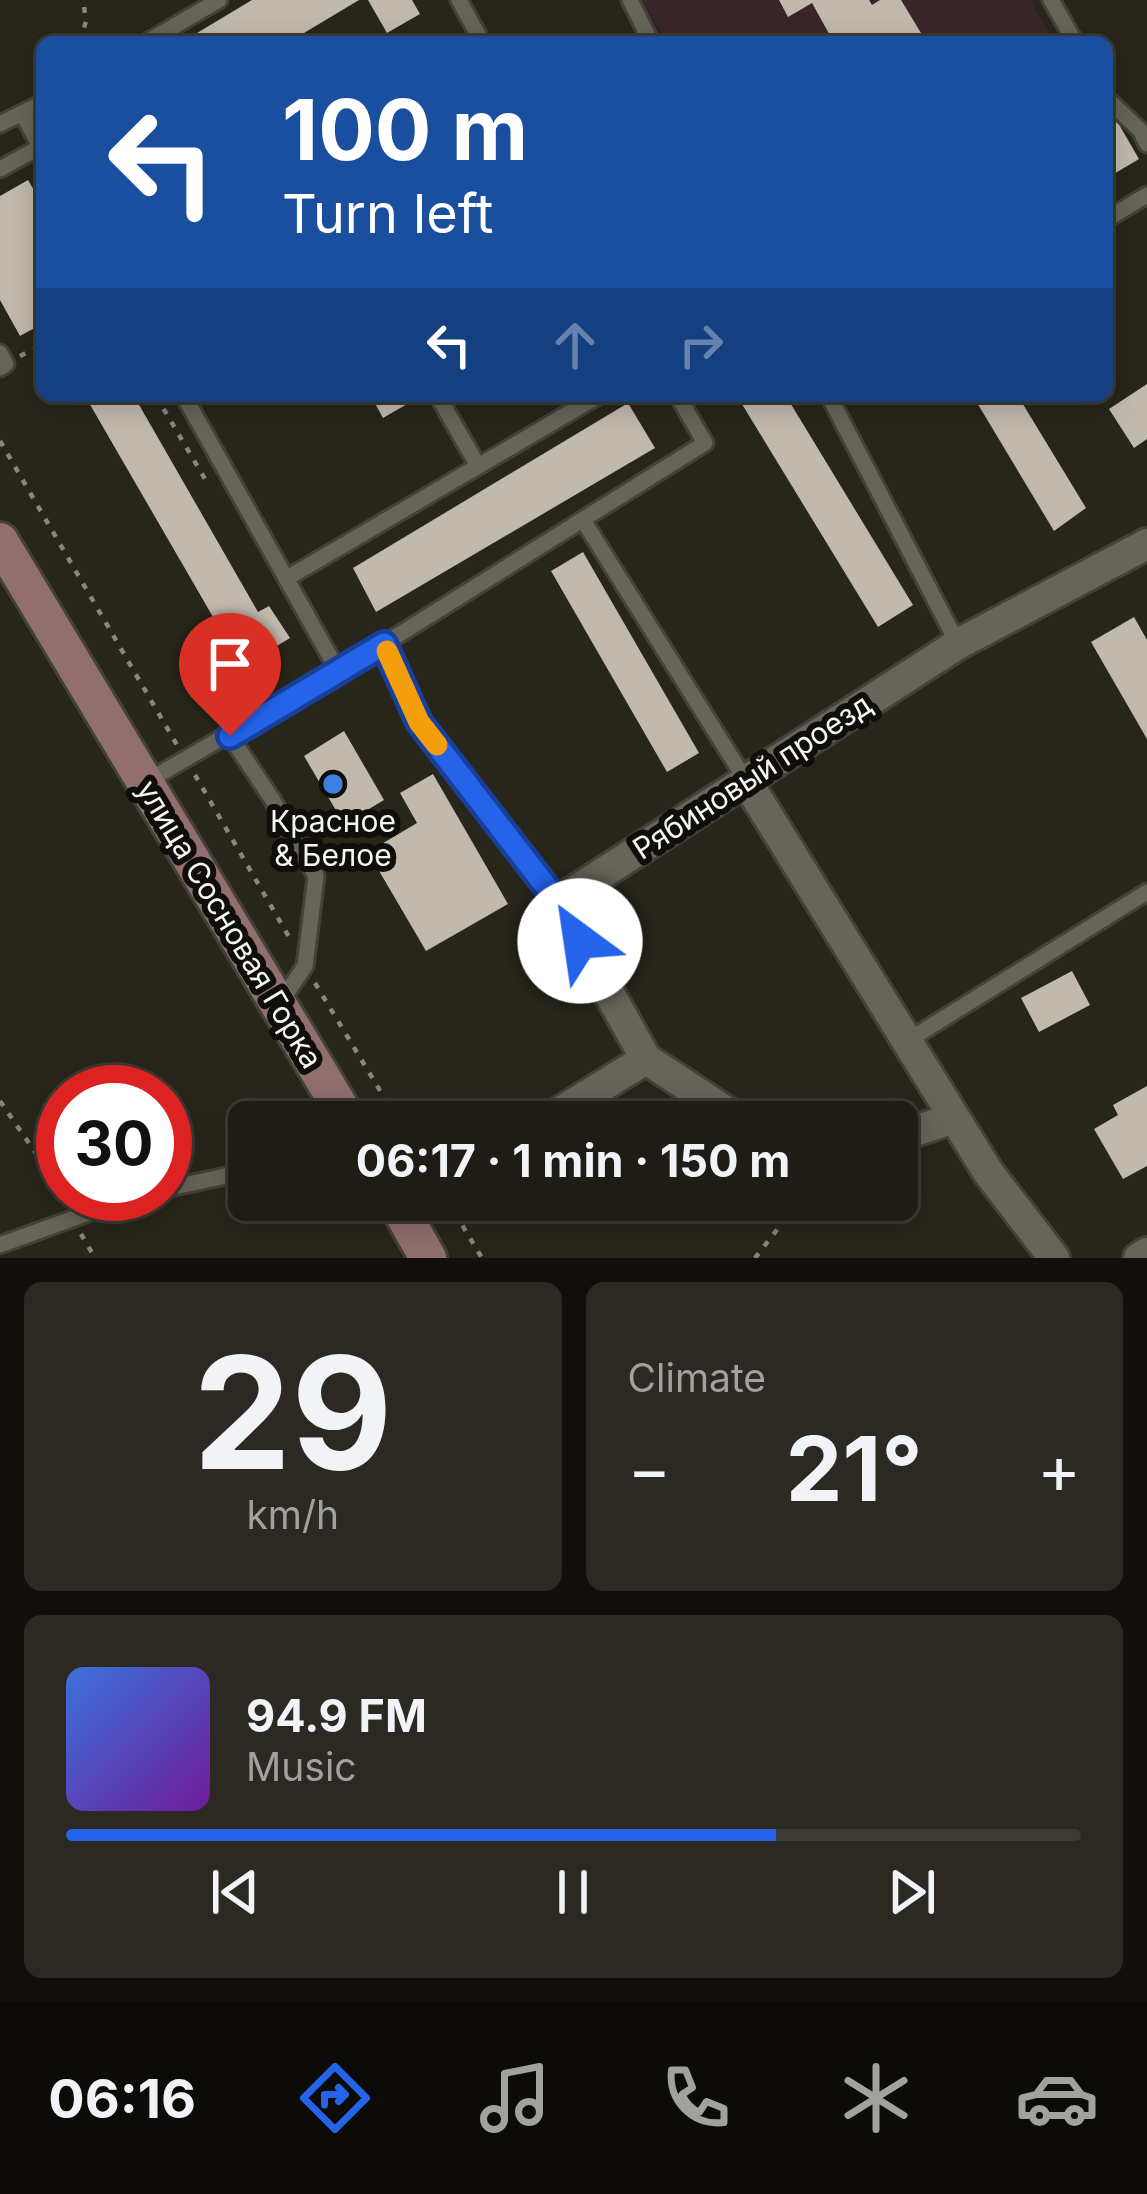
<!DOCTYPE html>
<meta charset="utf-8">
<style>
body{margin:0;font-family:Inter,sans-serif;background:#2b2922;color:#f1f3f6;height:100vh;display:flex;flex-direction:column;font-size:45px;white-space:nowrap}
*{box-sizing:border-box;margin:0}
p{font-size:39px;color:#a1a1a0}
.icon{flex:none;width:66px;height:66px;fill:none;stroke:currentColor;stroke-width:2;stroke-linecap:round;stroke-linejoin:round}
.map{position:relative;height:1258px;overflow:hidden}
.details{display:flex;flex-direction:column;gap:24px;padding:24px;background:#100f0b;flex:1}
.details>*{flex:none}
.top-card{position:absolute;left:36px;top:36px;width:1077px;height:366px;border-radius:18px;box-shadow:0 6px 30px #0003,0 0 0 3px #3c3a34;background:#1a4fa0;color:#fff;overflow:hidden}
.speed{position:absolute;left:36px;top:1065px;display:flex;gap:24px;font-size:60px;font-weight:700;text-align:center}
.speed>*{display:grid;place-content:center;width:156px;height:156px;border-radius:50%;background:#1e1c14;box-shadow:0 6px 30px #0003,0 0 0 3px #3c3a34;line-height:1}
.speed .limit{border:18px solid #d22;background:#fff;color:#111}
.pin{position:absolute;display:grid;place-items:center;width:102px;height:102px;color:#fff;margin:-123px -51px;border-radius:50% 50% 50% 0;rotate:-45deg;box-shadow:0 0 12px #0007}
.pin .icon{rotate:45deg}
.me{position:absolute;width:132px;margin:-66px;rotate:329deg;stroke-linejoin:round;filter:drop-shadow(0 0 9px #0008)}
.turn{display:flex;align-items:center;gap:42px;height:252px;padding:0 48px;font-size:54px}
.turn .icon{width:156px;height:156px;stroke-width:2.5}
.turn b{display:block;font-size:84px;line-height:102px}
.lanes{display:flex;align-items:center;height:114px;padding:0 48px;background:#0003;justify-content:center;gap:60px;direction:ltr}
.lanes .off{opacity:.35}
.big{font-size:90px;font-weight:700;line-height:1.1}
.details .card{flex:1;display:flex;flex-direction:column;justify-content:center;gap:18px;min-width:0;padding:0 42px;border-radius:18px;background:#2b2922}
.details .dial{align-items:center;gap:0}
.dial b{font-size:156px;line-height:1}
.song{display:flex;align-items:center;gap:36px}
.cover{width:144px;height:144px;border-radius:18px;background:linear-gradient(135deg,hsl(220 70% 55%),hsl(280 70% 35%))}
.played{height:12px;border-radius:6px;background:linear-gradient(90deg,#2563eb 70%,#3c3a34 70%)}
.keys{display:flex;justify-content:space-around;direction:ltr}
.heat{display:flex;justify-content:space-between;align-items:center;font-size:66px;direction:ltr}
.details .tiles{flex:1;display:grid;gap:24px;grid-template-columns:1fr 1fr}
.card:last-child{grid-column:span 2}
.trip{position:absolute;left:228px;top:1101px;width:690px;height:120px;border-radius:18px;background:#1e1c14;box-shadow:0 6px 30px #0003,0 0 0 3px #3c3a34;font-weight:700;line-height:120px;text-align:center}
.tab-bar{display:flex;height:192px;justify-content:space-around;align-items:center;background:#0c0b08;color:#a1a1a0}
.tab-bar .icon{width:84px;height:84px}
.tab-bar .on{color:#2563eb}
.tab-bar b{font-size:54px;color:#f1f3f6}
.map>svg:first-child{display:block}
.education{fill:#3a262a}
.building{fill:#c2b9ae}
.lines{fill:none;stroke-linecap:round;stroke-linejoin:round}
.service-casing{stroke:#434139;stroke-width:21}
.minor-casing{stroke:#434139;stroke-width:36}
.secondary-casing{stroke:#434139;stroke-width:42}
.path{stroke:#88867e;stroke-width:4.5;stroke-dasharray:6 9;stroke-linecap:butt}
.service{stroke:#676559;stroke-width:15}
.minor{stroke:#676559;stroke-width:30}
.secondary{stroke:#906f6e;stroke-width:36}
.route-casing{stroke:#184099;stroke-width:30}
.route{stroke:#2563eb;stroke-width:21}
.slow{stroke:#f59e0b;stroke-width:21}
.shop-dot{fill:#3f7fe0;stroke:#0f0e0a;stroke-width:4.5}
.labels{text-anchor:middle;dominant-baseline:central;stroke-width:12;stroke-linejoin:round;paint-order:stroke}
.street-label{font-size:30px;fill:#f6f5ee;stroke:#0f0e0a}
.poi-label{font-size:30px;fill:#f6f5ee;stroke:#0f0e0a}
</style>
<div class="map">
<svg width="1147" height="1258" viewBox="0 0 1147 1258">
<rect width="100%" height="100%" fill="#28251b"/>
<path class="education" d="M642,0H1030L1055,42H666Z"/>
<path class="building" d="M252,0H359L289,42H182Z
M368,0H412L420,14L387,33Z
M779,0H869L872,5L880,0H901L921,33L905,42H827L832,39L812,3L788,17Z
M1117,121L1139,159L1107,178V127Z
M28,180L42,204V324L20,336L0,300V196Z
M1147,384V439L1134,448L1109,409Z
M85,396H134L258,612L269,606L290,638L242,667Z
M371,396H421L383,418Z
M737,396H786L913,605L878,627Z
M973,396H1018L1086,508L1054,531Z
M628,403L655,448L376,612L353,568Z
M583,552L699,753L667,772L551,571Z
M1134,617L1147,640V739L1091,642Z
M344,731L384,800L344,824L304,756Z
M433,774L508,904L426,951L368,852L417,823L400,793Z
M1072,971L1090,1005L1039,1032L1021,998Z
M1147,1086V1166L1123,1179L1094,1129L1118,1115L1113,1105Z"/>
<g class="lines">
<defs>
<path id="service" d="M459,0L482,42
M630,0L651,42
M1051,0L1075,42
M147,42L219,0
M1107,99L1140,130L1147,144
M22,113L42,150
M0,124L42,103
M0,169L40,147
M1107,219L1147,195
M0,353L6,364L0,368
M184,396L338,671
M438,396L478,466
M829,396L958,644
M583,520L745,779
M289,577L598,396
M384,644L419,722L558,902
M230,736L272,799L316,876L305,966L280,1003
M144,783L384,644L705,443L678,396
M907,1041L1147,892
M165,1189L249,1171
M557,1200L558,1202
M0,1245L141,1194"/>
<path id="minor" d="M745,779L988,1172L1054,1258
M646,1059L742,1122
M544,1122L646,1059L558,902L958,644L1147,544
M897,1137L954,1118
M1139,1258L1147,1253"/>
<path id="secondary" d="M0,541L349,1122
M395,1200L428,1258"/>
</defs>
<use href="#service" class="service-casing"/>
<use href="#minor" class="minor-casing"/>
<use href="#secondary" class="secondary-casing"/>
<path class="path" d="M80,42L86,21L83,0
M20,356L42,345
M156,396L205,479
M0,441L177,745
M195,775L289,937
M315,983L399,1122
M0,1101L35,1152L64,1203
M447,1200L482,1258
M81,1234L95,1258
M755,1258L800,1200"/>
<use href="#service" class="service"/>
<use href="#minor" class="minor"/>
<use href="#secondary" class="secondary"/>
</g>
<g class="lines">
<defs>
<path id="route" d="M230,736L384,644L419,722L558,902L580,941"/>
</defs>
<use href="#route" class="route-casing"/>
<use href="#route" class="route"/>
<path class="slow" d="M387,651L419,722L437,745"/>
</g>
<circle class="shop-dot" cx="333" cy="784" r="12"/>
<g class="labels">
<g class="street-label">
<text transform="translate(752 776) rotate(-33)">Рябиновый проезд</text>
<text transform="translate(230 924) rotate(59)">улица Сосновая Горка</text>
</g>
<g class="poi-label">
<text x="333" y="821">Красное<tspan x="333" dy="34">&amp; Белое</tspan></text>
</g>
</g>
</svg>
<div class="speed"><div class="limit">30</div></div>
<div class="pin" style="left:230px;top:736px;background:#d93025"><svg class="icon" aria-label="arrive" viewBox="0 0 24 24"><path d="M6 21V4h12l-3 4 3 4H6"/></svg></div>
<svg class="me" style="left:580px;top:941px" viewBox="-20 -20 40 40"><circle r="19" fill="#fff"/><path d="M0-13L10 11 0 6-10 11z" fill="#2563eb"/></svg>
<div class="trip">06:17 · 1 min · 150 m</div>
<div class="top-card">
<div class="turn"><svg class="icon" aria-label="left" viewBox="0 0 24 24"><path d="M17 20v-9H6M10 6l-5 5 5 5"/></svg><div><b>100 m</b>Turn left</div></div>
<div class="lanes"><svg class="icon" aria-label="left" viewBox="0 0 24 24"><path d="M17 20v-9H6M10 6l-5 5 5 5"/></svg><svg class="icon off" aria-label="ahead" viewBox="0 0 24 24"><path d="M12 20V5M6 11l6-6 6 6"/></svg><svg class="icon off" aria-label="right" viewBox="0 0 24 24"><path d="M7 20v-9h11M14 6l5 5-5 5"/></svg></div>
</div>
</div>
<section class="details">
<div class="tiles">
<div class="card dial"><b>29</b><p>km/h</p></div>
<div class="card"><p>Climate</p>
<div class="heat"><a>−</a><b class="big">21°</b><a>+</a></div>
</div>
<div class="card">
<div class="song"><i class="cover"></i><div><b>94.9 FM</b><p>Music</p></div></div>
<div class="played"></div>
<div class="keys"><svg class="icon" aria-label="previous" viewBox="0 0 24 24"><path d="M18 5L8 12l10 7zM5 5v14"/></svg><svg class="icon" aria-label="pause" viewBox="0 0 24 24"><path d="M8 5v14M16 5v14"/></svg><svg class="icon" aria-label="next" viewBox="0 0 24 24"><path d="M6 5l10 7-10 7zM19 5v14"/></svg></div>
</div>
</div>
</section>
<nav class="tab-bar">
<b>06:16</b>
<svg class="icon on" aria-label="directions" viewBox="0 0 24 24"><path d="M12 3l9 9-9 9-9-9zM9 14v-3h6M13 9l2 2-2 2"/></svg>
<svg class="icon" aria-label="music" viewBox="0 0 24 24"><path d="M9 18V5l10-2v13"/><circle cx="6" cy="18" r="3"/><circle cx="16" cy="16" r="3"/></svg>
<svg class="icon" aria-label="phone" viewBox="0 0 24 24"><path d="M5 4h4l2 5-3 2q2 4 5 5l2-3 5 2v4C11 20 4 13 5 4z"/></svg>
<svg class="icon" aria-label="climate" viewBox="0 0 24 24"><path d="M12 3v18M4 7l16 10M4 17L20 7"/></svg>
<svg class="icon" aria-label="car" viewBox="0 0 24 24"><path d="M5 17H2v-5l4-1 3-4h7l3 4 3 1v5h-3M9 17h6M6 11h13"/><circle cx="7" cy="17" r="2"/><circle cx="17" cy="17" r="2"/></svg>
</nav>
